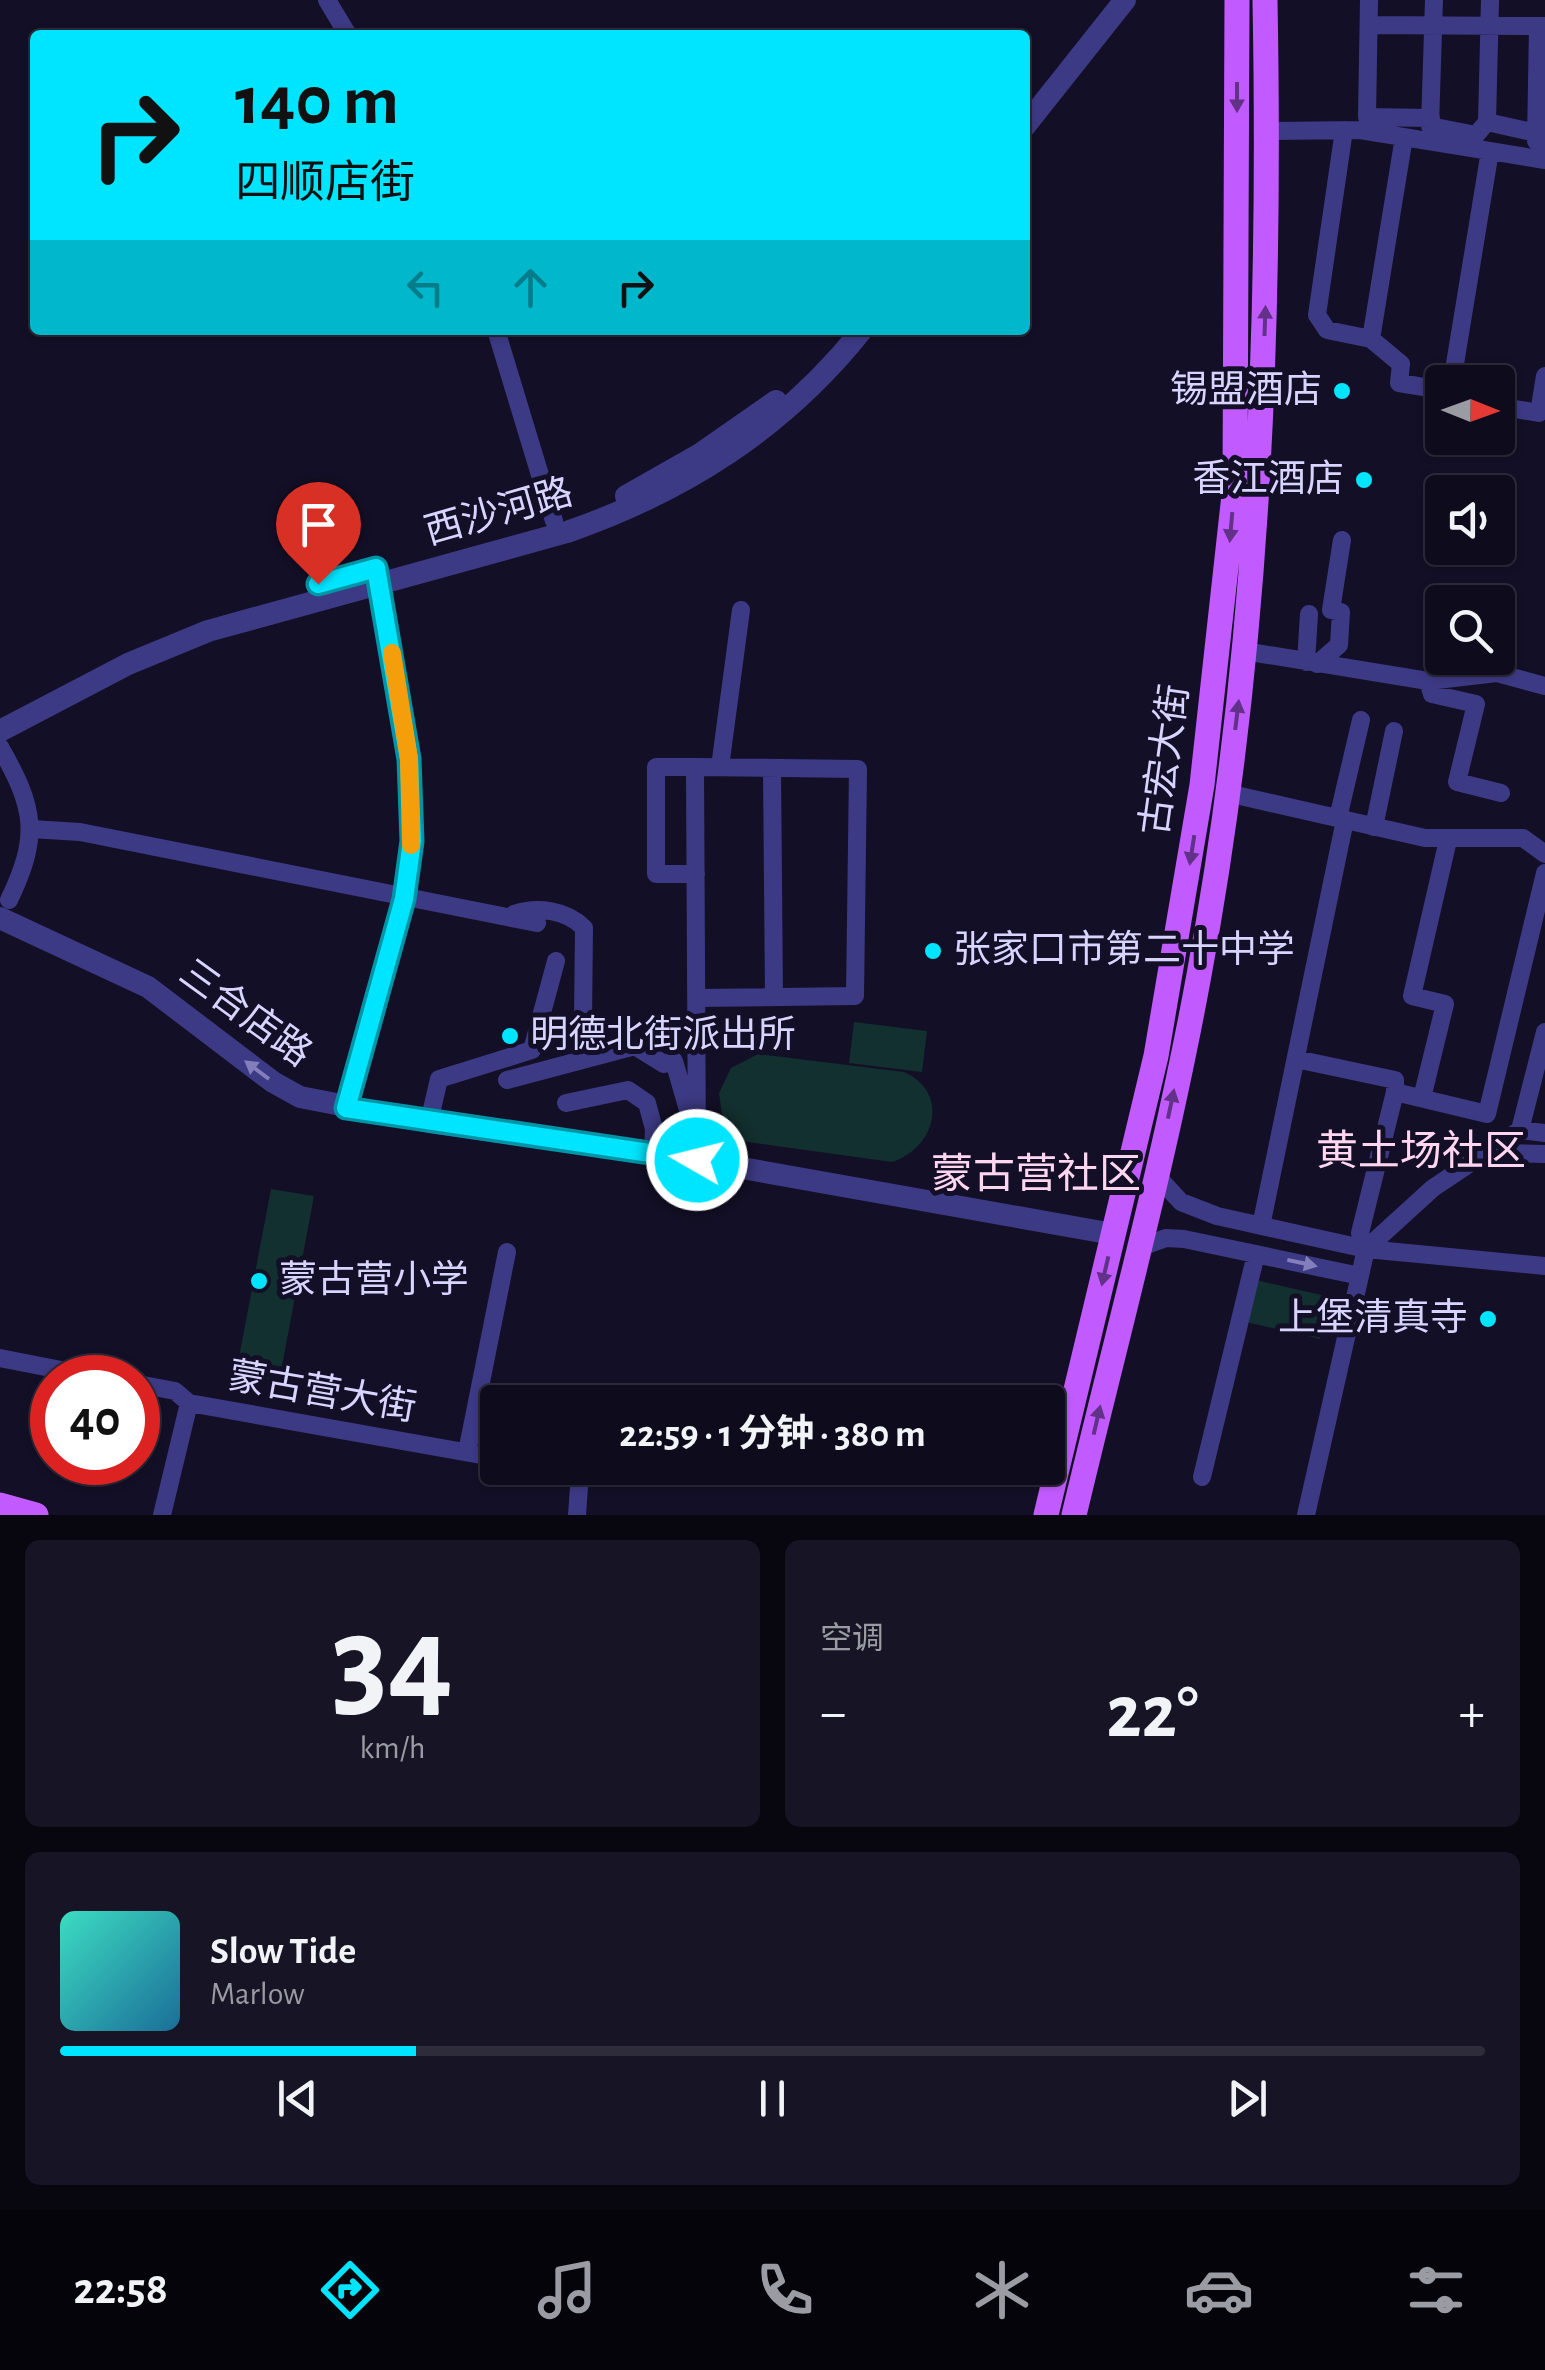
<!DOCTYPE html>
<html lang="zh">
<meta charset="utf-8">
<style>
body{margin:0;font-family:"Alegreya Sans","Noto Sans SC",sans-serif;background:#171425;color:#f1f3f6;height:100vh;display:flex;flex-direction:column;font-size:38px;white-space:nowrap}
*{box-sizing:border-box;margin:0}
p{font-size:32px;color:#9b9ba3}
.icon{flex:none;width:55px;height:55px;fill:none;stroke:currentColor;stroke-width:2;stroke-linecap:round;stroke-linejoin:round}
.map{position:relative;height:1515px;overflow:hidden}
.sheet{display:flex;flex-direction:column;gap:25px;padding:25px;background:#08060f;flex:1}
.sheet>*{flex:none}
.top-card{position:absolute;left:30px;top:30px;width:1000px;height:305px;border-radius:10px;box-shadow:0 2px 8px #0004,0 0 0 2px #2e2b3b;background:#00e5ff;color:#111;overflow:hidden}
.needle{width:65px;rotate:91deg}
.fabs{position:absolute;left:1425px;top:365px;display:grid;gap:20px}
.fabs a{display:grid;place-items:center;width:90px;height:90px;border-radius:10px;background:#0e0b1c;box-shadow:0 2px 8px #0004,0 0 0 2px #2e2b3b;font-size:50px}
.speed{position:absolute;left:30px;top:1355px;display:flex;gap:20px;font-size:50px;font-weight:700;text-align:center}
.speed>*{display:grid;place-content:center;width:130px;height:130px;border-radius:50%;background:#0e0b1c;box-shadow:0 2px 8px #0004,0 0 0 2px #2e2b3b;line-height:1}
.speed .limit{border:15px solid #d22;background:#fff;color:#111}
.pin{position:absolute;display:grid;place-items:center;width:85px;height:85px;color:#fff;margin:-102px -42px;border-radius:50% 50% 50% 0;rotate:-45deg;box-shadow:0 0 10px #0007}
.pin .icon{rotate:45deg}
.me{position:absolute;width:110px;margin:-55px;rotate:278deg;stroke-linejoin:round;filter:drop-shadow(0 0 8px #0008)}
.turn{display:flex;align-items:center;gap:35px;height:210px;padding:0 40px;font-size:45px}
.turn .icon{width:130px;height:130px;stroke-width:2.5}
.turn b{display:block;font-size:70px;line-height:85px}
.lanes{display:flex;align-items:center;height:95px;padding:0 40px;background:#0003;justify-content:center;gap:50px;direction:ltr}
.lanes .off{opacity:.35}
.big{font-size:75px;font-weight:700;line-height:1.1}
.sheet .tile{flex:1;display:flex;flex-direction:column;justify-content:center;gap:15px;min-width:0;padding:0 35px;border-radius:15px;background:#171425}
.sheet .dial{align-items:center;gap:0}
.dial b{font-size:130px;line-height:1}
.song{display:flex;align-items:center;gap:30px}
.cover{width:120px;height:120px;border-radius:15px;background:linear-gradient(135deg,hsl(170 70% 55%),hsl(200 70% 35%))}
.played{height:10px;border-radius:5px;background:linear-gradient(90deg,#00e5ff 25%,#2e2b3b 25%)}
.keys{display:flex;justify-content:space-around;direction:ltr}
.heat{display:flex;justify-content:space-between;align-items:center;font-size:55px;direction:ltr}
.sheet .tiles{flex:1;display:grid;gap:25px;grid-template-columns:1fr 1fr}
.tile:last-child{grid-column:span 2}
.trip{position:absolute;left:480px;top:1385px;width:585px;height:100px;border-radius:10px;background:#0e0b1c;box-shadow:0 2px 8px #0004,0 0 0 2px #2e2b3b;font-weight:700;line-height:100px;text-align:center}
.dock{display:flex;height:160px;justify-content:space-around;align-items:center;background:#06040b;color:#9b9ba3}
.dock .icon{width:70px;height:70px}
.dock .active{color:#00e5ff}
.dock b{font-size:45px;color:#f1f3f6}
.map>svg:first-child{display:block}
.pitch{fill:#12302f}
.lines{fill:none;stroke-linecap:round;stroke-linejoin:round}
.minor{stroke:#3d3a85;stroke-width:18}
.tertiary{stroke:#3d3a85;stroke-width:22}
.primary{stroke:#c25bff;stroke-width:25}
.oneway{fill:#623188}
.oneway2{fill:#837fbc}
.route-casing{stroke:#0095a6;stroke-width:25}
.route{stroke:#00e5ff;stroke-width:18}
.slow{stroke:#f59e0b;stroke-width:18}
.poi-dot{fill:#00e5ff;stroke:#130f26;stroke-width:4}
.labels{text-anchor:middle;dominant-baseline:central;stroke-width:10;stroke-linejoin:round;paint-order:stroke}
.poi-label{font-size:38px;fill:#d9d4ff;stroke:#130f26;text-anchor:end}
.street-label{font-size:38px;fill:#d9d4ff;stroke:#130f26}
.quarter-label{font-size:42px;fill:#ffd6f0;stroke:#130f26}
</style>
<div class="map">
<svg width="1545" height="1515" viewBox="0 0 1545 1515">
<rect width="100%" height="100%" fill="#130f26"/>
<path class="pitch" d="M854,1022L927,1031L922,1072L849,1063Z
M758,1054L904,1072C951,1093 935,1148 892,1162L741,1141L723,1122L719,1093L731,1068Z
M271,1189L314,1196L279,1382L236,1373Z
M1256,1280L1330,1297L1320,1339L1246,1322Z"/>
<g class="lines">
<path class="minor" d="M327,0L348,35
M1369,0L1367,117L1431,118
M1434,0L1430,126L1476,135L1487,122
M1490,0L1487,122L1536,133
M1369,25L1545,26
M1538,26L1536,141L1545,142
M1344,130L1317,315L1327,330L1371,339L1401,364L1399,383L1442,390
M1267,131L1360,130L1545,160
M496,330L554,521
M1371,339L1404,137
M1452,382L1490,151
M1498,406L1539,413L1545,376
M1244,651L1428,681L1432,694L1476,704L1457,782L1501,793
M1306,662L1309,614
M1317,664L1339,645L1341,612L1331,610L1342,540
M1428,681L1497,673L1545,686
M0,747C35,808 40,836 9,900
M695,767H656V874H696
M720,767L741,610
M772,768L774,997
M1227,793L1425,838H1523L1545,854
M1338,818L1361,720
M1374,827L1394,731
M31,829L80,832L537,923
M514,914C537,906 567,910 584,928L583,1022
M697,998L855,996L858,769L695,767L697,1160
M1296,1059L1395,1080V1092
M507,1080L635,1046L664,1064L674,1061L692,1124
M1422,1098L1445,1004L1412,996L1448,840
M566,1103L628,1090L647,1103L654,1129L653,1154
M429,1122L439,1079L532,1050L556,961
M1520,1130L1545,1133
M1499,1146L1507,1153L1545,1154
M1156,1175L1181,1202L1217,1216L1366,1249L1545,1266
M1261,1226L1345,820
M1138,1248L1166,1238L1184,1239L1360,1276
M1366,1249L1433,1188L1520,1130L1545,1032
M0,1358L102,1378
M138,1384L175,1391L189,1403
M467,1452L507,1252
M549,1468L580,1473L577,1515
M1202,1477L1256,1254
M162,1515L189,1403L498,1458
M1306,1515L1366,1249L1360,1233L1395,1092L1487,1114L1545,873"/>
<path class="tertiary" d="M1025,126L1125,0
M626,496L700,454L776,401
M0,731L128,664L208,631L567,532C685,491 784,428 862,330
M0,918L148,987L273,1082L300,1097L429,1122L697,1160L1113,1234
M345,1108L404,899L412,841L409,759L376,568"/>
<path class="primary" d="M0,1505L36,1515
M1046,1515L1156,1056L1202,785L1235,486L1237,0
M1074,1515C1117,1335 1166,1156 1199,975C1259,652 1271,327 1265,0"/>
</g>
<defs><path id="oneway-solid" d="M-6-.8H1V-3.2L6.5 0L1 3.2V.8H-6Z" transform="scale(2.5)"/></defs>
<g class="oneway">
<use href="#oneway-solid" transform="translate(1237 97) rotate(90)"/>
<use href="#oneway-solid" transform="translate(1265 321) rotate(-88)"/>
<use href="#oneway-solid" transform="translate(1231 527) rotate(95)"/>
<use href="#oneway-solid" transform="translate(1237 715) rotate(-83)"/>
<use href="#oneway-solid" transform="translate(1192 850) rotate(99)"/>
<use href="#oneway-solid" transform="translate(1171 1104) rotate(-78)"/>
<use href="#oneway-solid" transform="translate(1105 1271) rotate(103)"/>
<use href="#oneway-solid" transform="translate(1097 1420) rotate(-77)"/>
</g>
<g class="oneway2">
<use href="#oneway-solid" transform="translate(257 1070) rotate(-143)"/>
<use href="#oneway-solid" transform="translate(1302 1263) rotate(12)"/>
</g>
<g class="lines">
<defs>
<path id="route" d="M318,584L376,568L409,759L412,841L404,899L346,1108L697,1160"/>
</defs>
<use href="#route" class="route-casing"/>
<use href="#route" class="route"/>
<path class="slow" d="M392,653L409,759L411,845"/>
</g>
<g class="poi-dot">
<circle cx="1342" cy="391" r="10"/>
<circle cx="1364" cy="480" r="10"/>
<circle cx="933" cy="951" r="10"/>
<circle cx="510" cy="1036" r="10"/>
<circle cx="259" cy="1281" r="10"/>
<circle cx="1488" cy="1319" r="10"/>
</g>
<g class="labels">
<g class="poi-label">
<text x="1322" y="391">锡盟酒店</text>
<text x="1344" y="480">香江酒店</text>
<text x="953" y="951" text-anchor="start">张家口市第二十中学</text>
<text x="530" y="1036" text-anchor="start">明德北街派出所</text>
<text x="279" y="1281" text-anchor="start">蒙古营小学</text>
<text x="1468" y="1319">上堡清真寺</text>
</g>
<g class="street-label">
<text transform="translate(499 513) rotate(-16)">西沙河路</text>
<text transform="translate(1166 760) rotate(-82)">古宏大街</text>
<text transform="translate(245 1014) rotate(36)">三合店路</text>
<text transform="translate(322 1393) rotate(10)">蒙古营大街</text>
</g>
<g class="quarter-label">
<text x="1421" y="1152">黄土场社区</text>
<text x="1036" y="1175">蒙古营社区</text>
</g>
</g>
</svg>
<div class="fabs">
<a><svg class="needle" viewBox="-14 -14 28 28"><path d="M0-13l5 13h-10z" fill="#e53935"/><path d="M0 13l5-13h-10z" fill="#9b9ba3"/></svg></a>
<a><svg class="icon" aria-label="sound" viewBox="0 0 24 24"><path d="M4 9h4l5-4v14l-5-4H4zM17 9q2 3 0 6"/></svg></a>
<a><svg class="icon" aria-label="search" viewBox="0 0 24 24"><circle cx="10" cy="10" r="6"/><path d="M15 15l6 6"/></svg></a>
</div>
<div class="speed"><div class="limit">40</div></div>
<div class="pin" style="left:318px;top:584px;background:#d93025"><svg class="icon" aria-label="arrive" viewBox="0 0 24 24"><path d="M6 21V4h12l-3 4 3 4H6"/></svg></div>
<svg class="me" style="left:697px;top:1160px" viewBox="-20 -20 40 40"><circle r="17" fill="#00e5ff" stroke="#fff" stroke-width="3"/><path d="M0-11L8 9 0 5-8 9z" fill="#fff"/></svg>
<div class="trip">22:59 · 1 分钟 · 380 m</div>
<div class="top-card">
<div class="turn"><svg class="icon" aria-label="right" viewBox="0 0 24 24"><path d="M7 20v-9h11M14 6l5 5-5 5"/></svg><div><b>140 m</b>四顺店街</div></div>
<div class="lanes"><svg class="icon off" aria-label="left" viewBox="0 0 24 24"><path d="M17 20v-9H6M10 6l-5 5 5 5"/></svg><svg class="icon off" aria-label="ahead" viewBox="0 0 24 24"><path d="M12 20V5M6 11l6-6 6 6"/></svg><svg class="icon" aria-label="right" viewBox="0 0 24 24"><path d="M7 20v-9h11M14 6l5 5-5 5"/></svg></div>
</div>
</div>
<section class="sheet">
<div class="tiles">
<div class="tile dial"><b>34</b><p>km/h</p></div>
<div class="tile"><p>空调</p>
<div class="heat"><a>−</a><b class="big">22°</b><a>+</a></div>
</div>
<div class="tile">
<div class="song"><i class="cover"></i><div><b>Slow Tide</b><p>Marlow</p></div></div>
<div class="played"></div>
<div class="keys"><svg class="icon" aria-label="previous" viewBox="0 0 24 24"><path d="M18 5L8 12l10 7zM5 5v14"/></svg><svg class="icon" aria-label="pause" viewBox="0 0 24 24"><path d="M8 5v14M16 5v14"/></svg><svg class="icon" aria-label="next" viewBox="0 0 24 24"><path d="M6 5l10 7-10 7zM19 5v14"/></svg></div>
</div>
</div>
</section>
<nav class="dock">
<b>22:58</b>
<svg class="icon active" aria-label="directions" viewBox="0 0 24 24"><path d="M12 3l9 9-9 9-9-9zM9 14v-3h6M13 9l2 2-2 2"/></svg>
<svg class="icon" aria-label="music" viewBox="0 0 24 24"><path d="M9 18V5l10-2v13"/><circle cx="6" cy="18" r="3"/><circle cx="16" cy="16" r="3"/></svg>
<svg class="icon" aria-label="phone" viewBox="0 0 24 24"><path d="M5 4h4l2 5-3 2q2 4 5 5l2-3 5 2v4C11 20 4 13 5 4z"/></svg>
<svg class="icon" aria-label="climate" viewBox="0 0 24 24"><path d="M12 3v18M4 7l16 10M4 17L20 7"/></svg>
<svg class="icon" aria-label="car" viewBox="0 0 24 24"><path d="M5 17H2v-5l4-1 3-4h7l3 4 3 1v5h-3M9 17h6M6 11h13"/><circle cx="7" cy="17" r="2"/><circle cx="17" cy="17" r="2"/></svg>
<svg class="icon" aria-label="filters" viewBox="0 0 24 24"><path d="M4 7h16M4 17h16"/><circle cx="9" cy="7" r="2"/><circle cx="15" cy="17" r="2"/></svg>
</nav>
